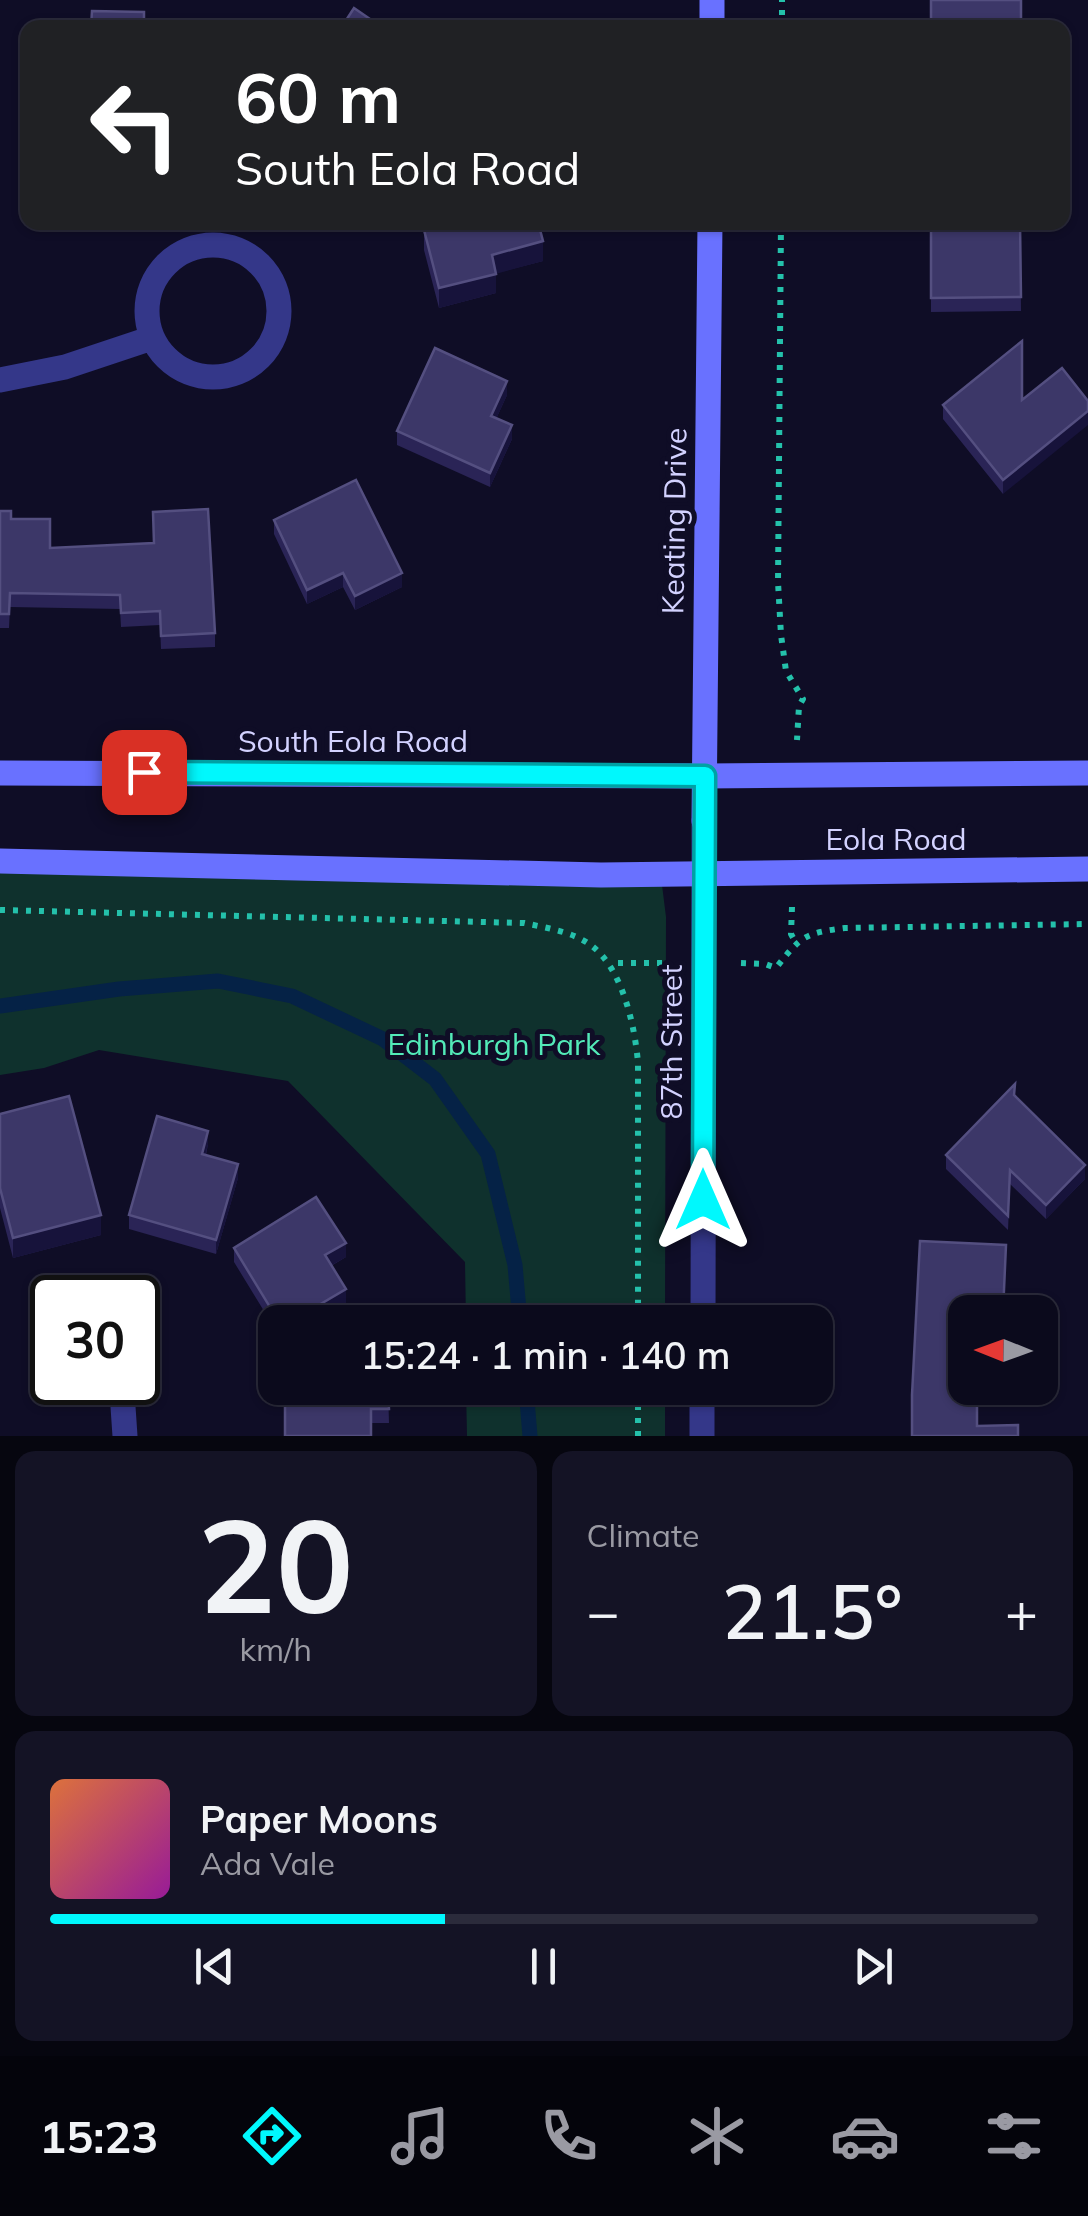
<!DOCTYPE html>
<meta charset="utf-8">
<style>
body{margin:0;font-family:Mulish,sans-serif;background:#141325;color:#f1f3f6;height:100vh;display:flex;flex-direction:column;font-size:38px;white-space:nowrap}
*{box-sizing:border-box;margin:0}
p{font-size:32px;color:#9a9aa3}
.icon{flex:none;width:55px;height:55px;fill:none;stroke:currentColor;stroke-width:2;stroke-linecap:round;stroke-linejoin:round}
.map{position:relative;height:1436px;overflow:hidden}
.panel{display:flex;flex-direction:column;gap:15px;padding:15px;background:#06060f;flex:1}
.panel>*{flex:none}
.top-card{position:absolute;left:20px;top:20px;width:1050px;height:210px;border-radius:20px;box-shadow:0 2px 8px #0004,0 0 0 2px #2b2b3b;background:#202124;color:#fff;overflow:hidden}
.needle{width:65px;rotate:271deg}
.fabs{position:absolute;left:948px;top:1295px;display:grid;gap:20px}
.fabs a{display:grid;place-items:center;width:110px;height:110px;border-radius:20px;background:#0b0a1c;box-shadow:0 2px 8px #0004,0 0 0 2px #2b2b3b;font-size:50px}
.speed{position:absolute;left:30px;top:1275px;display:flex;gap:20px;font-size:50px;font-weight:700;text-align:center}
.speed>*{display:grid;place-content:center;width:130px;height:130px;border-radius:50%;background:#0b0a1c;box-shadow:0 2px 8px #0004,0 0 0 2px #2b2b3b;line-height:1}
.speed .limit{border:5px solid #111;border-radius:15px;background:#fff;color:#111}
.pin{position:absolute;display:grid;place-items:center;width:85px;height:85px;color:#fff;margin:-42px;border-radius:20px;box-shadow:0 5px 15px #0006}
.me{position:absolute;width:110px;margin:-55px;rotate:0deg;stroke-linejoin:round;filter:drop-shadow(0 0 8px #0008)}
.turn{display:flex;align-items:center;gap:35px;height:210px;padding:0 50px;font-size:45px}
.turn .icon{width:130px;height:130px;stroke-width:2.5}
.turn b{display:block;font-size:70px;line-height:85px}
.big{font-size:75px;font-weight:600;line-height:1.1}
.panel .card{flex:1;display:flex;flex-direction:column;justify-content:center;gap:15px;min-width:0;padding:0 35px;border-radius:20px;background:#141325}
.panel .dial{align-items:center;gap:0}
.dial b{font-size:130px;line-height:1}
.song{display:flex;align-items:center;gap:30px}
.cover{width:120px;height:120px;border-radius:15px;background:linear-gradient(135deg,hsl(20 70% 55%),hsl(300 70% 35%))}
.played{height:10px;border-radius:5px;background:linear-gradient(90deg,#00f8fd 40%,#2b2b3b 40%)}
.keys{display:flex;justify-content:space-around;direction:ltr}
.heat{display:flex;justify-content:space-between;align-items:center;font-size:55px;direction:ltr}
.panel .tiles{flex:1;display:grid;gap:15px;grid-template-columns:1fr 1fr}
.card:last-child{grid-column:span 2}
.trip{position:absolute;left:258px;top:1305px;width:575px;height:100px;border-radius:20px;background:#0b0a1c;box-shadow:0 2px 8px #0004,0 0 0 2px #2b2b3b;font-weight:600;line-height:100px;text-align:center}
.tab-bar{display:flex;height:160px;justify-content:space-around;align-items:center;background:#04040b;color:#9a9aa3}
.tab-bar .icon{width:70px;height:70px}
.tab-bar .current{color:#00f8fd}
.tab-bar b{font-size:45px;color:#f1f3f6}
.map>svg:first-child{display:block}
.green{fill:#0f312d}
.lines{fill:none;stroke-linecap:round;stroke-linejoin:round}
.stream{stroke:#052246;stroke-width:15}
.path{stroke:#24c1ab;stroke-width:6;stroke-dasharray:5 8;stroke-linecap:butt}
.street{stroke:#343789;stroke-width:25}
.secondary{stroke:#6971ff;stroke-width:25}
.wall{fill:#2a2456}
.shaded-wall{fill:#17133b}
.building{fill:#3c3768;stroke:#544f80;stroke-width:2.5}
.route-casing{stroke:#00a1a4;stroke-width:25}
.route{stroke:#00f8fd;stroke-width:18}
.labels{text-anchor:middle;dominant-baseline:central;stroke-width:10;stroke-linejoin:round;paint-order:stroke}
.street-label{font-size:30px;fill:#d3d2ff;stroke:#0f0d26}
.park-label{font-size:30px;fill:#53eab8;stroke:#0f0d26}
</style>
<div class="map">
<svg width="1088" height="1436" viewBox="0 0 1088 1436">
<rect width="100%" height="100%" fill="#0f0d26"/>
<path class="green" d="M0,858L662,885L666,917L665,1322H466L465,1262L288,1081L99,1050L44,1068L0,1075Z
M466,1388H665V1436H467Z"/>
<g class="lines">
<path class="stream" d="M0,1006L119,989L218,981L292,996L383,1039L435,1079L488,1154L515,1265L520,1322
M526,1388L530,1436"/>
<path class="path" d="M782,28V0
M781,222L778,582L781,635L786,671L803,699L799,706L797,740
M792,907L791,934L796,943
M0,910L524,923C547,928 574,932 592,946C623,970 635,1027 638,1063V1322
M618,963H669
M741,963L765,964L776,968C801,936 805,933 845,928L1088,924
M638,1436V1388"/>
<path class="street" d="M147 311a66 66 0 1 1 132 0a66 66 0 1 1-132 0Z
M0,380L65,367L152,338
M703,1322L704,821
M122,1392L125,1436
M702,1436V1388"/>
<path class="secondary" d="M712,28V0
M0,773L705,776L1088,773
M704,821L710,222
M0,861L601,875L1088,869"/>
</g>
<path class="wall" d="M431,222H538L543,261L496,273V293L439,308L424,250V230L432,228Z
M931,222H1020L1021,311L931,312Z
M507,395L496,419L512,439L490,487L397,445V431Z
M1022,400L1003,494L943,419V405Z
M0,511L50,548L215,633V647L161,649L160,625L121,627L120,609L10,607L9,628H0Z
M274,520L402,587L355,610L343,587L307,604L274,534Z
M1015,1096L1085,1179L1046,1219L1010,1184L1008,1230L946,1169V1155Z
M0,1114L101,1235L13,1258L0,1208Z
M208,1144L206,1155L238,1178L216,1254L129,1229V1215Z
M234,1248L346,1257L331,1266L346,1303L313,1322H275V1329L234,1262Z
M388,1388L389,1423H371L285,1436Z"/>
<path class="shaded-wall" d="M543,241V261L492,275V255Z
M496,274V293L439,308V288Z
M507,381V395L491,430V416Z
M1088,411V425L1003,494V480Z
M512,425V439L490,487V473Z
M343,573V587L307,604V590Z
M402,573V587L355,610V596Z
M208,1131V1144L202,1168V1154Z
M238,1164V1178L216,1254V1240Z
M1085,1165V1179L1046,1219V1205Z
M101,1215V1235L13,1258V1238Z
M346,1243V1257L325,1269V1255Z
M346,1289V1303L313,1322H290Z"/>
<path class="building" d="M931,0H1021V28H931Z
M354,8L383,28H341Z
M92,11L144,12V28H91Z
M436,222H538L543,241L492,255L496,274L439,288L424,230L437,227Z
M931,222H1020L1021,297L931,298Z
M1022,341V400L1062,368L1088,401V411L1003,480L943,405Z
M435,348L507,381L491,416L512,425L490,473L397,431Z
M356,480L402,573L355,596L343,573L307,590L274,520Z
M208,509L215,633L161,636L160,611L121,613L120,595L10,593L9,614H0V511H11V519H50V548L154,543L153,512Z
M1015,1084L1014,1095L1085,1165L1046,1205L1010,1170L1008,1216L946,1155Z
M69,1096L101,1215L13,1238L0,1188V1114Z
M157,1116L208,1131L202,1154L238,1164L216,1240L129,1215Z
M316,1197L346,1243L325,1255L346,1289L290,1322H279L234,1248Z
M920,1241L1006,1245L1003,1312H965V1388H977V1426L1018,1425V1436H912V1395Z
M285,1388H388L389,1409H371V1436H285Z"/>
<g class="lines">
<defs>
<path id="route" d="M144,772L705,776L703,1200"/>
</defs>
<use href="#route" class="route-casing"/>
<use href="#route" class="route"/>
</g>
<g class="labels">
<g class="street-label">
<text transform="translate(674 521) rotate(-89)">Keating Drive</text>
<text x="353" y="741">South Eola Road</text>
<text x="896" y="839">Eola Road</text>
<text transform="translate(671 1042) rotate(-90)">87th Street</text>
</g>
<g class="park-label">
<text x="494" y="1044">Edinburgh Park</text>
</g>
</g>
</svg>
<div class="fabs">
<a><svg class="needle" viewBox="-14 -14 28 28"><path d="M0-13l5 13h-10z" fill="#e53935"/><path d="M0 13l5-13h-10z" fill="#9a9aa3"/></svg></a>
</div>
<div class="speed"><div class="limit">30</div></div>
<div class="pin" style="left:144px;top:772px;background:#d93025"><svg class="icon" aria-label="arrive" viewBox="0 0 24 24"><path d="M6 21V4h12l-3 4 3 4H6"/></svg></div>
<svg class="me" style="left:703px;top:1200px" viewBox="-20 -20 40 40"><path d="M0-17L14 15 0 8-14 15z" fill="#00f8fd" stroke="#fff" stroke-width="4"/></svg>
<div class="trip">15:24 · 1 min · 140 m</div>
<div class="top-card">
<div class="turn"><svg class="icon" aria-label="left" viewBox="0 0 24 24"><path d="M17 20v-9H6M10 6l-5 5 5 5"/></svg><div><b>60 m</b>South Eola Road</div></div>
</div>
</div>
<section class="panel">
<div class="tiles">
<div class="card dial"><b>20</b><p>km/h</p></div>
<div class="card"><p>Climate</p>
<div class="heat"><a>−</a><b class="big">21.5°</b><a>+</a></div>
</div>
<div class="card">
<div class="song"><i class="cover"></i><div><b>Paper Moons</b><p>Ada Vale</p></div></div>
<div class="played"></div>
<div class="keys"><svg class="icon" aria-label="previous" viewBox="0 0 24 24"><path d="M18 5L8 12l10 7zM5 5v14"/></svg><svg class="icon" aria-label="pause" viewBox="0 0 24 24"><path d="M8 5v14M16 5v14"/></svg><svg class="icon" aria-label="next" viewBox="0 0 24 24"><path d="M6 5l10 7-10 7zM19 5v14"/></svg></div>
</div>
</div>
</section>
<nav class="tab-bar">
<b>15:23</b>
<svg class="icon current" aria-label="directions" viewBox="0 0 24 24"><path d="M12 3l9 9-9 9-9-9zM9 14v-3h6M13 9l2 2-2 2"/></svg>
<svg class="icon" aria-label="music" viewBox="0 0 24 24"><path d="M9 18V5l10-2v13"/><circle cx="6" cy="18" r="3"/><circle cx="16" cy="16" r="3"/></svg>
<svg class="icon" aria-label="phone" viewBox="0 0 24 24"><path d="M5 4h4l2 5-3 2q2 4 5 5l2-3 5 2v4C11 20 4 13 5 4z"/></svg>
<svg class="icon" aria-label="climate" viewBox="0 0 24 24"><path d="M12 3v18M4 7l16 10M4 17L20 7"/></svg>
<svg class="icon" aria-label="car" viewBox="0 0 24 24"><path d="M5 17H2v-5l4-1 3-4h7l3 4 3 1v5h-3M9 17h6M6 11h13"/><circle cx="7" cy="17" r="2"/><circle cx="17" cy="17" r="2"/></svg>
<svg class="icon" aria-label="filters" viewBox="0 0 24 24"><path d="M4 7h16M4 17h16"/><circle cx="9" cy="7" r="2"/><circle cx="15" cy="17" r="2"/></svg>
</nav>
